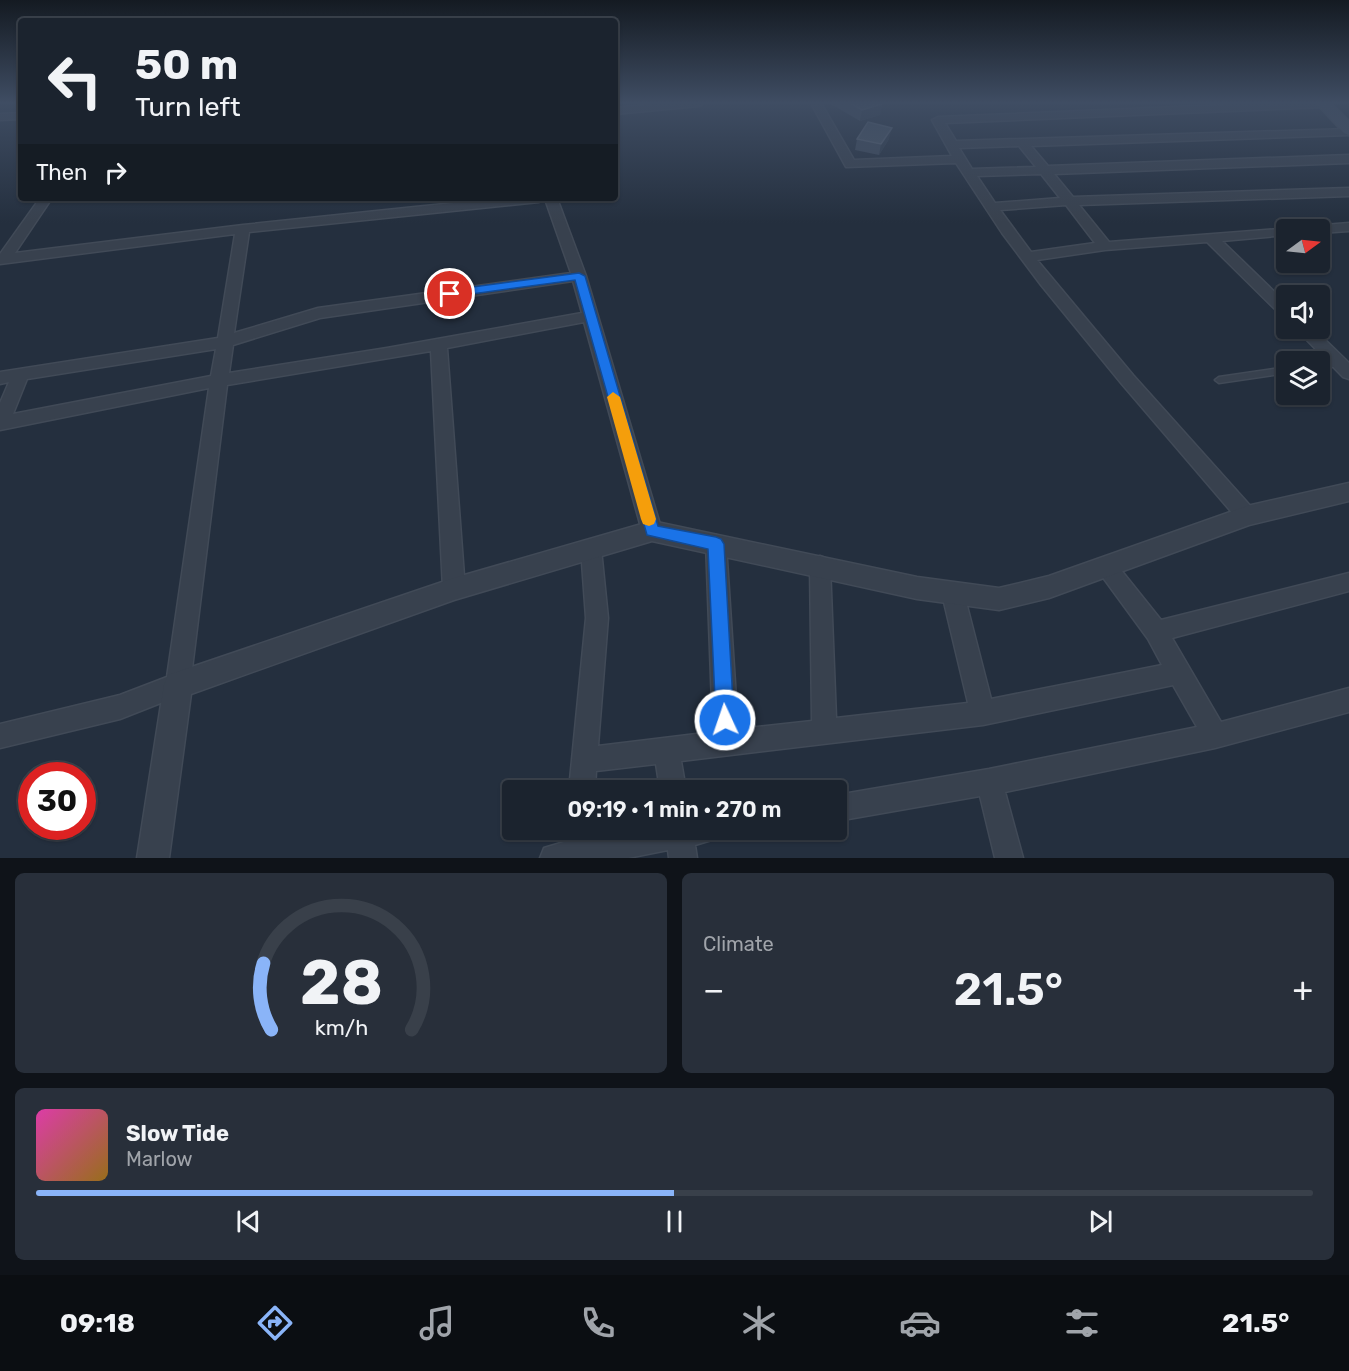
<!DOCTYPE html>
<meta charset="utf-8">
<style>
body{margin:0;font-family:Rubik,sans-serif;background:#282f3a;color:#f1f3f6;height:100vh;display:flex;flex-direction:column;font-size:22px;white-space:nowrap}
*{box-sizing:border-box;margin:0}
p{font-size:20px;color:#a0a4aa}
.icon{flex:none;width:33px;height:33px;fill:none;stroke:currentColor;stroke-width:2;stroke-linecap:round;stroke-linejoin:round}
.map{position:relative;height:858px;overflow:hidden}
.side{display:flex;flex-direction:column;gap:15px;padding:15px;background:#0f1319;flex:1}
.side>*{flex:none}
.hud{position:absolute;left:18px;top:18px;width:600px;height:183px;border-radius:6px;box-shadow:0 2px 4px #0004,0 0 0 2px #39404a;background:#1b232e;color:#f1f3f6;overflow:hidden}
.needle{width:39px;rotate:75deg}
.controls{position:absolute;left:1276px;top:219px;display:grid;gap:12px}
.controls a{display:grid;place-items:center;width:54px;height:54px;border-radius:6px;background:#1b232e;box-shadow:0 2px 4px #0004,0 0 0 2px #39404a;font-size:30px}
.speed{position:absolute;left:18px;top:762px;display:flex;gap:12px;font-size:30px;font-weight:700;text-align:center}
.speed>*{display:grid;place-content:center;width:78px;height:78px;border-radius:50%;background:#1b232e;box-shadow:0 2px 4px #0004,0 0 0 2px #39404a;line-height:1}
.speed .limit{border:9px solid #d22;background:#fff;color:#111}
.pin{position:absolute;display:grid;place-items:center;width:51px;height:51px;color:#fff;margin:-26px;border:3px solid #fff;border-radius:50%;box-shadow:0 2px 6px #0007}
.me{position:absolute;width:66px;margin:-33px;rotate:357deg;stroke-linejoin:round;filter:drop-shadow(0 0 4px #0008)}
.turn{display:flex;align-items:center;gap:21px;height:126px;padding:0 18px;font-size:27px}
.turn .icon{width:78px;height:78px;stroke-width:2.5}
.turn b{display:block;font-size:42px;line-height:51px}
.then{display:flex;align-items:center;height:57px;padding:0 18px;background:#0003;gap:12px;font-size:22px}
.big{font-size:45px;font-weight:600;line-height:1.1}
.side .tile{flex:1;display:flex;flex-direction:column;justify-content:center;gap:9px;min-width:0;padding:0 21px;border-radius:9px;background:#282f3a}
.side .dial{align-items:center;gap:0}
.dial svg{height:156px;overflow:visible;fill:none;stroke:#39404a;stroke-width:7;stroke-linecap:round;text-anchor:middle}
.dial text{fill:#f1f3f6;stroke:none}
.song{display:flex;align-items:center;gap:18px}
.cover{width:72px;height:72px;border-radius:9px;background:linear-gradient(135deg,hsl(320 70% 55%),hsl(40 70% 35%))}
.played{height:6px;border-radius:3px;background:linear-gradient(90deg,#8ab4f8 50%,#39404a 50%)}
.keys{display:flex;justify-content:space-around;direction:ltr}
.heat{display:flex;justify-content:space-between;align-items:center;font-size:33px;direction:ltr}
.side .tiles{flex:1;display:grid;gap:15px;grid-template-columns:1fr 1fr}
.tile:last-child{grid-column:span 2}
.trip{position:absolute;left:502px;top:780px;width:345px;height:60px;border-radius:6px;background:#1b232e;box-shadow:0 2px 4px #0004,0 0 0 2px #39404a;font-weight:600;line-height:60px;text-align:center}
.dock{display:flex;height:96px;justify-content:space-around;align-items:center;background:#0b0e12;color:#a0a4aa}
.dock .icon{width:42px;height:42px}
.dock .active{color:#8ab4f8}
.dock b{font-size:27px;color:#f1f3f6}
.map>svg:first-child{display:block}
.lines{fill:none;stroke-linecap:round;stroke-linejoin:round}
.service-casing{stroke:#414a57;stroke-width:3}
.minor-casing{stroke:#414a57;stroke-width:3}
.tertiary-casing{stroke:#414a57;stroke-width:3}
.secondary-casing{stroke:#414a57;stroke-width:3}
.service{fill:#38414e;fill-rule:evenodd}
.minor{fill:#38414e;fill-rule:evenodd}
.tertiary{fill:#38414e;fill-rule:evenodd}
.secondary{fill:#465061;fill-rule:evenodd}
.wall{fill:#3f4b5c}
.shaded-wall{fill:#2f3b4b}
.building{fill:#4b5868;stroke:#5c6777;stroke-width:1.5}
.route{fill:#1a73e8;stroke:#114b97;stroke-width:1.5}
.slow{fill:#f59e0b}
</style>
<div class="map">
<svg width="1349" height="858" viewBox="0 0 1349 858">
<rect width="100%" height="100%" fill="#242f3e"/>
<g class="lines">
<defs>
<path id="service" d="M1339,360L1343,363L1342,365L1320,369V363Z
M1287,367V373L1219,383L1215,380L1219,377Z"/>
<path id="minor" d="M665,103H704L699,106L615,114V108Z
M811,103H821L854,160L952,156L932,120L938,117L1270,103H1329L1328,106L1324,107L945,123L956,141L1349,129V135L1031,146L1048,166L1349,155V163L1054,174L1073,197L1349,188V196L1079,205L1109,242L1292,228L1287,230V235L1222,241L1287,304V318L1282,316L1207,242L1105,250L1037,260L1133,375L1254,510L1257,516L1254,522L1247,524L1240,522L1121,383L1041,285L1002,233L956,163L846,167ZM1019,146L1036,167L972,169L959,148ZM1041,174L1060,198L995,203L977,176ZM1066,205L1095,243L1031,252L1000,210Z
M21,113V119L0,120V114Z
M40,198H52L15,253L243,225L502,198H557L586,276L662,531L659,537L652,539L645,537L642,531L584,322L447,348L465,589L462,596L454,599L446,596L443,589L431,351L227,385L190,685L186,693L120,719L0,748V724L120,695L167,677L209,388L0,430V403L9,382L0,384V372L218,338L235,234L0,264V254ZM545,199L571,273L318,308L234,333L249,232L539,202ZM573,281L582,313L387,348L229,373L233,345L320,318ZM216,349L211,376L13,414L27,379Z
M1349,223V231L1320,233V230H1306L1312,226Z
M1295,328H1313L1349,363V379L1343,377Z
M716,535L723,538L726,544L738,729L812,721L810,565L813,559L820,556L827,559L830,565L836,718L968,703L942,594L945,587L953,584L961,587L964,594L991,699L1162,665L1148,639L1099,572L1095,566L1099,560L1106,557L1113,560L1161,620L1349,573V591L1172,638L1221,722L1349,688V712L1215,748L1005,792L1023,858H995L980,796L837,821V795L989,769L1197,727L1173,685L983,725L681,761L686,790H660L656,764L596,771L595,790H569L586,618L581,549L584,543L591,540L598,543L601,549L608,618L598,746L713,732L706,544L709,538Z
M566,830H592V837L635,830H719L715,839L695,845L697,858H669L668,850L628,858H540L544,848L564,842Z"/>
<path id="tertiary" d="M1349,483V501L1249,525L1049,598L999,610L917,599L652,541L454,600L191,694L169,858H137L164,685L168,675L454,578L652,521L917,577L999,588L1049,576L1247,506Z"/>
<path id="secondary" d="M1316,103H1331L1349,121V135L1344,133Z"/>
</defs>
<use href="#service" class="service-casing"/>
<use href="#minor" class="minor-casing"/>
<use href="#tertiary" class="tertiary-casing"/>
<use href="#secondary" class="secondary-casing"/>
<use href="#service" class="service"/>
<use href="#minor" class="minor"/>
<use href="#tertiary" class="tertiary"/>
<use href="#secondary" class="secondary"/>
</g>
<path class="wall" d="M831,103H881L882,104L880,115L860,121L831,104Z
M857,139H889L879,155L855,150Z"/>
<path class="shaded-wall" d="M882,104L880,115L860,121L862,110Z
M892,128L889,139L879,155L881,144Z"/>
<path class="building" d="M850,103H881L882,104L862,110Z
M868,122L892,128L881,144L857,139Z"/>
<linearGradient id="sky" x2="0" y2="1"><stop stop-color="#141a22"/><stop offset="0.46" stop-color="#3f4d63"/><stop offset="1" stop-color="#3f4d63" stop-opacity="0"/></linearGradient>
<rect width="1349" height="223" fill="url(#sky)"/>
<path class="route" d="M579,273L585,276L658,526L716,537L721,539L724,544L734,720L731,727L725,730L718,727L716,720L708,549L647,535L575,280L450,297L444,294L450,290Z"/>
<path class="slow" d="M613,392L620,397L656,519L654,524L649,526L643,524L641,519L607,397Z"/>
</svg>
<div class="controls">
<a><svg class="needle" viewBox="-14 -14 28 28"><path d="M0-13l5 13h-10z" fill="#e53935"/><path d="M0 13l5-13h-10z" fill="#a0a4aa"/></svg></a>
<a><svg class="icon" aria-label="sound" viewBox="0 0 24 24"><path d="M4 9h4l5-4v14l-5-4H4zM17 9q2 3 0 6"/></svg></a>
<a><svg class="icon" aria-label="layers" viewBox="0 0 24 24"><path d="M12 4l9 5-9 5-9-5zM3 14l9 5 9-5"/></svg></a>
</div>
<div class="speed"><div class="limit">30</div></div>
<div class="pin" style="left:450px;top:294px;background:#d93025"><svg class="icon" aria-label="arrive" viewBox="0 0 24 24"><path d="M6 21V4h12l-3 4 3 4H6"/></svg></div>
<svg class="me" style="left:725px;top:720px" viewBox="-20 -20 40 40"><circle r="17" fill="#1a73e8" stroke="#fff" stroke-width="3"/><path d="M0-11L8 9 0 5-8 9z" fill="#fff"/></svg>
<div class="trip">09:19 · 1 min · 270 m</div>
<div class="hud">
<div class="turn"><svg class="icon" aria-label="left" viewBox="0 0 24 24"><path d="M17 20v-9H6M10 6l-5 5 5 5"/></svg><div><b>50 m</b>Turn left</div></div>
<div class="then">Then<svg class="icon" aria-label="right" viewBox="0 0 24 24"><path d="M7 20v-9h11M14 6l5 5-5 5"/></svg></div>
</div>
</div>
<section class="side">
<div class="tiles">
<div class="tile dial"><svg viewBox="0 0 100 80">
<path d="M14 69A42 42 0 1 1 86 69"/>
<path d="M14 69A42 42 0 0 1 10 35" stroke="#8ab4f8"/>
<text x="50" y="56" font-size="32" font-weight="700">28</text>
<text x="50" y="72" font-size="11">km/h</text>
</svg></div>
<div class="tile"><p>Climate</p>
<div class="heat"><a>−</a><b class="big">21.5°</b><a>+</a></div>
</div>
<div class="tile">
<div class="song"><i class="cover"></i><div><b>Slow Tide</b><p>Marlow</p></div></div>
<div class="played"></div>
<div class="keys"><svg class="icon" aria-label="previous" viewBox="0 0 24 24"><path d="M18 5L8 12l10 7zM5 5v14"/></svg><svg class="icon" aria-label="pause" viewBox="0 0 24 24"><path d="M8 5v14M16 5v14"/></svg><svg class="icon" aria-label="next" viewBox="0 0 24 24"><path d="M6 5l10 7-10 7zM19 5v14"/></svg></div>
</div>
</div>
</section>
<nav class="dock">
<b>09:18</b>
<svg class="icon active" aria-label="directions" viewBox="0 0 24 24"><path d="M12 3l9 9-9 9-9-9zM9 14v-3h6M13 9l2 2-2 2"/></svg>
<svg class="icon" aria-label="music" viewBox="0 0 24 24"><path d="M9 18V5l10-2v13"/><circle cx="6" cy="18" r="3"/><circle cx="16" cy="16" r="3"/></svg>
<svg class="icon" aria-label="phone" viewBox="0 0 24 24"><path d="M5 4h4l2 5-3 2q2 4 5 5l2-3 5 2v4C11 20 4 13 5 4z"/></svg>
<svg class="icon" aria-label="climate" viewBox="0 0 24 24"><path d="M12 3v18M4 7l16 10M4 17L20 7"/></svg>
<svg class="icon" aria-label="car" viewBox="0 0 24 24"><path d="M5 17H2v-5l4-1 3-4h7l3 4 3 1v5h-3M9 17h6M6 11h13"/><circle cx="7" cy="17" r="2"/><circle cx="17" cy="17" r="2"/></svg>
<svg class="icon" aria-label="filters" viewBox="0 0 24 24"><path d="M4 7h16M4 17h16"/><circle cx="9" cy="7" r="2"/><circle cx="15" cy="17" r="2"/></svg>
<b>21.5°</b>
</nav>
